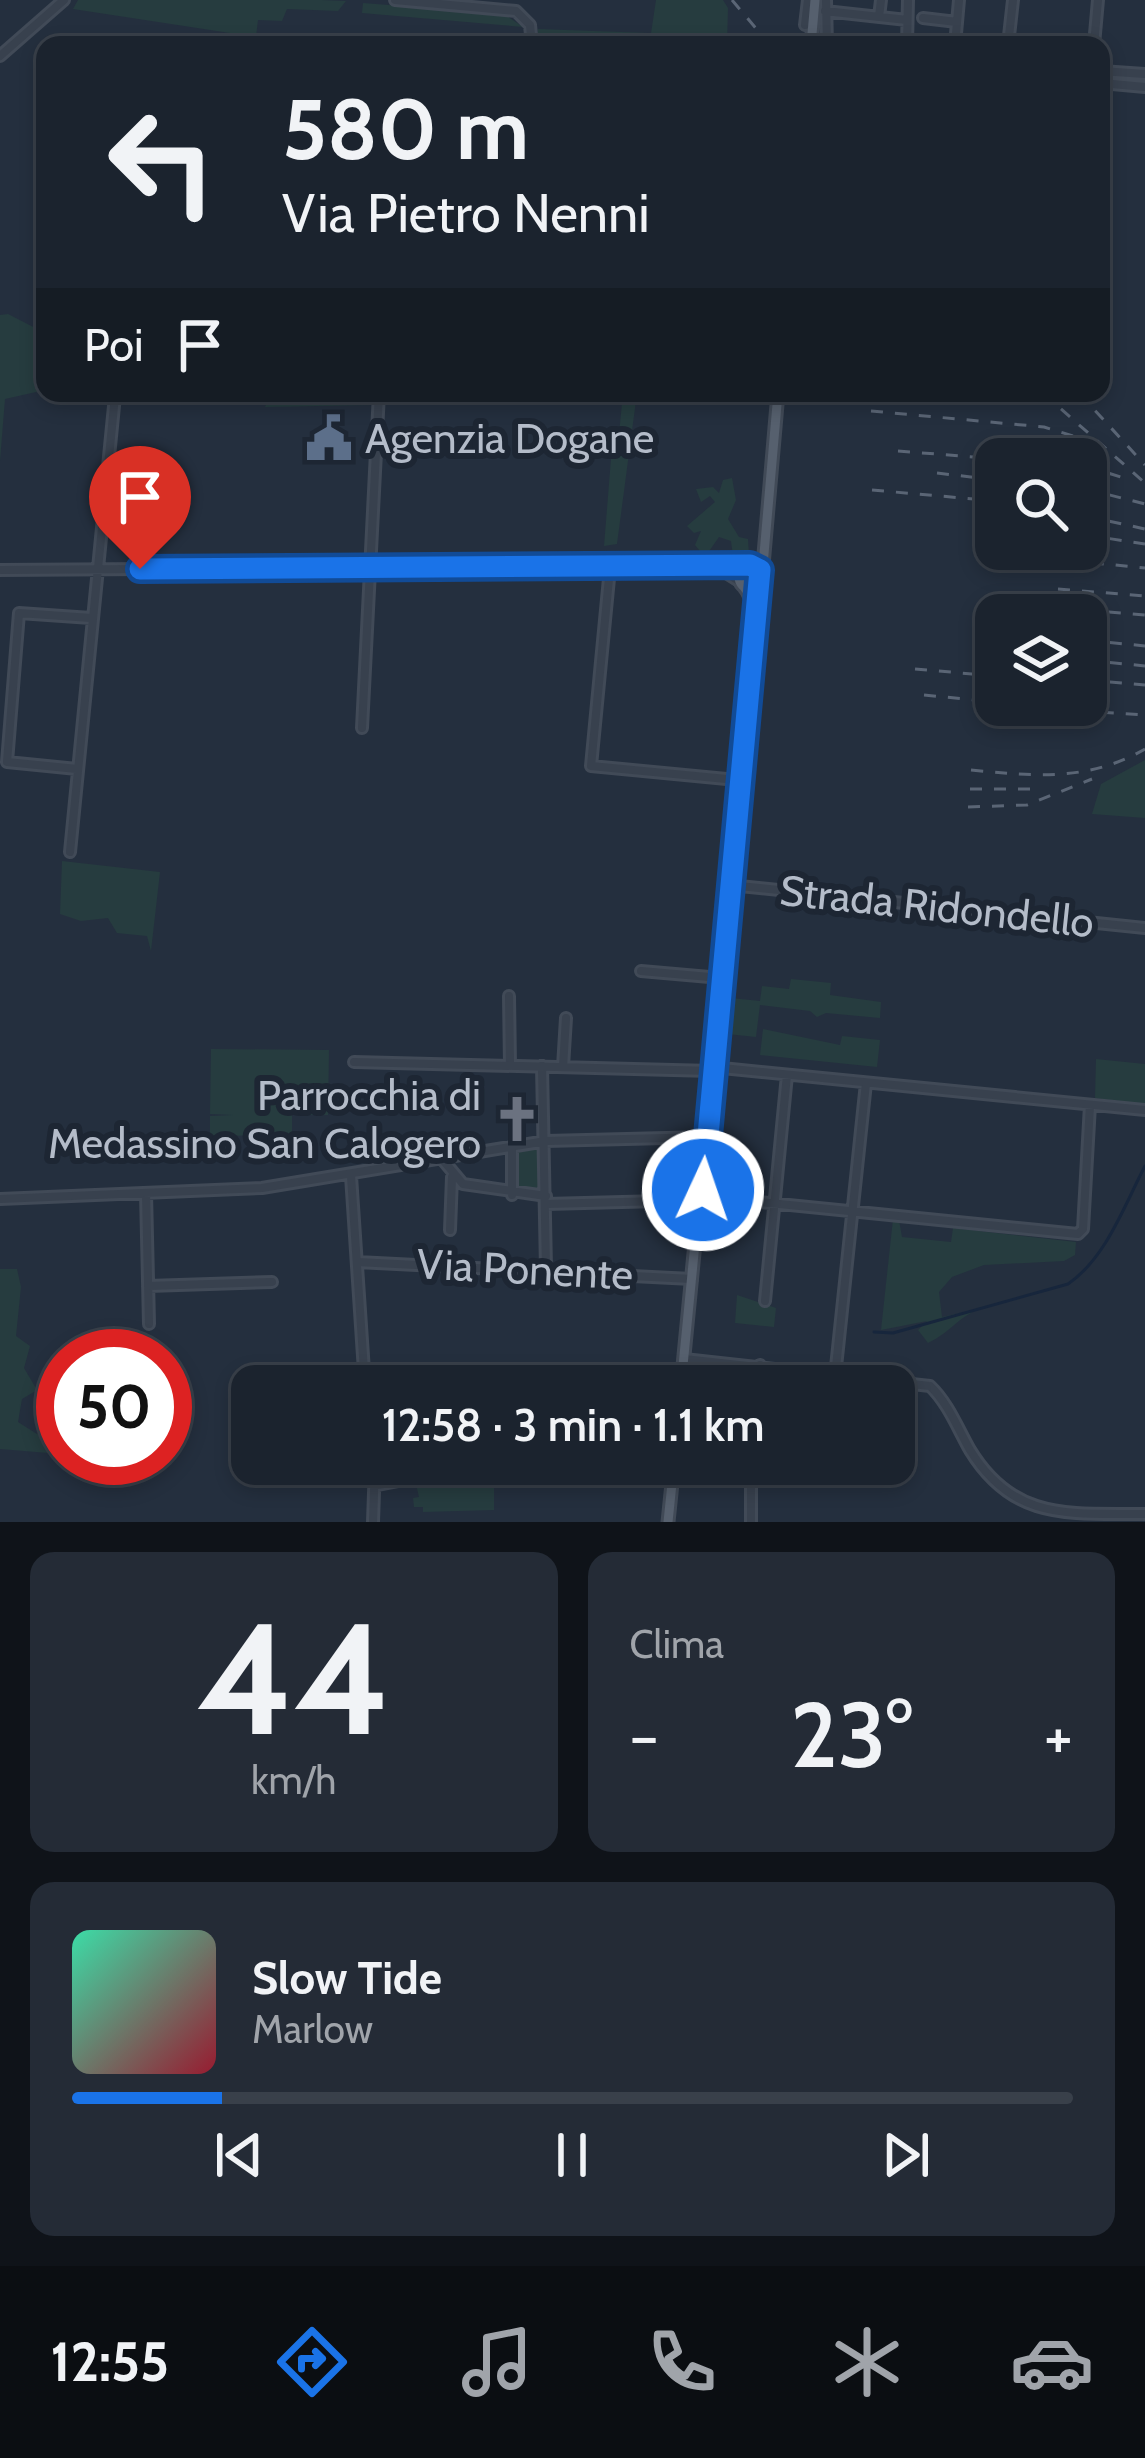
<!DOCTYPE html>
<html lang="it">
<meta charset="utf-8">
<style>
body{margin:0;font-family:Cabin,sans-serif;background:#242b36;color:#f1f3f6;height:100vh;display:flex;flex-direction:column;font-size:45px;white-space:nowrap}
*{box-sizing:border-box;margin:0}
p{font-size:39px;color:#a0a4aa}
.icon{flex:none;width:66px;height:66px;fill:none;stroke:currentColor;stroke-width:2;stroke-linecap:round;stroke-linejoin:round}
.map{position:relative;height:1522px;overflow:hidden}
.panel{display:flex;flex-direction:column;gap:30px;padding:30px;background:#0f1319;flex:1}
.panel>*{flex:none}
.banner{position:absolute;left:36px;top:36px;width:1074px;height:366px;border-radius:24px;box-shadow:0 6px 18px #0003,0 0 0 3px #39404a;background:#1b232e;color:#f1f3f6;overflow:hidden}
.buttons{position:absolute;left:975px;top:438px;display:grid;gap:24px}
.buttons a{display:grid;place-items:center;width:132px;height:132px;border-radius:24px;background:#1b232e;box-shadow:0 6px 18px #0003,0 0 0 3px #39404a;font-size:60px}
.speed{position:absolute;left:36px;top:1329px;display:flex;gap:24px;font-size:60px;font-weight:700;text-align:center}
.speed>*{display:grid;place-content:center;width:156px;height:156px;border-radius:50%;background:#1b232e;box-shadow:0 6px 18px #0003,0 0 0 3px #39404a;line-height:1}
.speed .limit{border:18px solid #d22;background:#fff;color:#111}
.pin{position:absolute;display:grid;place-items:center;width:102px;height:102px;color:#fff;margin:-123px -51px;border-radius:50% 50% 50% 0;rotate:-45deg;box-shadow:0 0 12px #0007}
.pin .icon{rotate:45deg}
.me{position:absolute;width:132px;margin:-66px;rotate:3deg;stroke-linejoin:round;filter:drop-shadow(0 0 9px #0008)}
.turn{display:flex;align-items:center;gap:42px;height:252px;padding:0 48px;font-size:54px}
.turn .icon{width:156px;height:156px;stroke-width:2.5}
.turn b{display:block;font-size:84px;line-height:102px}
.then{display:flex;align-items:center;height:114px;padding:0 48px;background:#0003;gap:24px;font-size:45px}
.big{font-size:90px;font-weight:600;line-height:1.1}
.panel .widget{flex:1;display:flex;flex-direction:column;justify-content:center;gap:18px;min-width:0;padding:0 42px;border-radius:24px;background:#242b36}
.panel .dial{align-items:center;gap:0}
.dial b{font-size:156px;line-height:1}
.song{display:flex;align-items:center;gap:36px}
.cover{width:144px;height:144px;border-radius:18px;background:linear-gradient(135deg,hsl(160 70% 55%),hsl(350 70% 35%))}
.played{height:12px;border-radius:6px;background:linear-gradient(90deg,#1a73e8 15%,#39404a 15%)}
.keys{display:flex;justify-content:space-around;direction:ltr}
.heat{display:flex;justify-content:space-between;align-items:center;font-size:66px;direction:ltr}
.panel .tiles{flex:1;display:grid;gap:30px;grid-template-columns:1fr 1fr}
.widget:last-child{grid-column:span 2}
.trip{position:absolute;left:231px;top:1365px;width:684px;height:120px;border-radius:24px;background:#1b232e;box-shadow:0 6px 18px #0003,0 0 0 3px #39404a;font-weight:600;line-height:120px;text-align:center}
.tabs{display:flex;height:192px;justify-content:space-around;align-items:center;background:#0b0e12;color:#a0a4aa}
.tabs .icon{width:84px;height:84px}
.tabs .current{color:#1a73e8}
.tabs b{font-size:54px;color:#f1f3f6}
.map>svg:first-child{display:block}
.green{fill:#263c3f}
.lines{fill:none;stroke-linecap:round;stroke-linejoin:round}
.stream{stroke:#17263c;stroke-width:3}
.minor-casing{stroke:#414a57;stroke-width:14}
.major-casing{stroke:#414a57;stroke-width:15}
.minor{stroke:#38414e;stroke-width:8}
.major{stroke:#56606e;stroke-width:9}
.rail{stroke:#5a6575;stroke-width:3;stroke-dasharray:12 12;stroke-linecap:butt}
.route-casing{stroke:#114b97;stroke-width:30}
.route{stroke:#1a73e8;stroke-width:21}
.labels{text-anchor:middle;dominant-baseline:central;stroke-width:12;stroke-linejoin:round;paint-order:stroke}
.poi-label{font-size:42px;fill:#b4bcc9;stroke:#1d2633;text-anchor:start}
.street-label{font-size:42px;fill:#b4bcc9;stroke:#1d2633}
</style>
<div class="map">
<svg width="1145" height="1522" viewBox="0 0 1145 1522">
<rect width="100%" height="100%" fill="#242f3e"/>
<path class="green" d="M78,0H322L346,1L338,11L287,9L282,21L258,20L256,37L73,9Z
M656,0H723L728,8L727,45H538V29L650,33V40Z
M363,3L504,14L523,27L362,13Z
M8,314L45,333V390L5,399L0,461V315Z
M271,393H375L373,405L265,407Z
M623,393H637L617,544L604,546L613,434H619Z
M732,478L736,500L728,519L739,537L748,539L749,555L733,556L731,541L719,537L705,557L695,545L701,531L694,533L687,526L715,502L710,496L701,502L696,489L713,487L719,493L723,480Z
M1145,760V818L1092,814L1101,784Z
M62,861L160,872L151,951L147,936L117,933L108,918L81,921L60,914Z
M791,979L831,983L830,995L881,1002L880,1018L826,1013L817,1017L810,1011L760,1005L756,1037L727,1034L731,998L760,1001L762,986L789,989Z
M763,1029L840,1045L842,1036L880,1040L877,1067L760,1055Z
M211,1049L329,1050L328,1115H292V1135L210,1136V1116L233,1115L210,1114Z
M1096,1059L1145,1064V1105L1095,1098Z
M542,1145L543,1193L514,1192V1150Z
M893,1219L899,1220L902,1237L951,1242L953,1228L1076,1242L1075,1255L1064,1261L984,1265L952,1277L939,1292L942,1317L982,1308C960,1315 951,1332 928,1343L918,1330L927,1321L881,1330Z
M0,1269H17L21,1287L16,1336L30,1346L24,1368L37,1390L22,1399L18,1422L37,1434L63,1420V1448L48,1453L0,1449Z
M737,1295L776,1308L774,1327L735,1323Z
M415,1480L494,1484V1510L423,1512V1507H414L413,1498L419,1497Z"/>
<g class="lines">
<path class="stream" d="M874,1332L893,1333L1068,1284C1106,1258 1124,1206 1145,1166"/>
<defs>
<path id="minor" d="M395,0L516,11L530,25L532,45
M826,0L827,45
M825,11L907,20
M879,17L881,0
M923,18L957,22
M805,25L808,0
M907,45L908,0
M955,45L959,0
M1008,45L1013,0
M1094,45L1098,0
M0,56L64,0
M1101,71L1145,74
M1101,83L1145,87
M610,568L591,766L737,780
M720,569L739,581
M0,570L748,565
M362,728L379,393
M77,769L7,762L19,613L91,618
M70,852L115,396
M730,885L1145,928
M641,971L721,978
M509,996L510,1065
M354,1062L712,1071
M542,1066L546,1269
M563,1067L566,1018
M712,1067L1145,1110
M442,1159L463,1184L546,1196
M351,1176L365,1386
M146,1193L149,1324
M512,1195V1146
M700,1196L1078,1234L1083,1229L1090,1105
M0,1199L262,1188L546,1141L706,1137
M546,1204L699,1200
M450,1230L452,1177
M357,1262L692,1279
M148,1286L272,1282
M765,1301L787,1075
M684,1359L930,1386C948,1403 958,1429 970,1450C1014,1522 1070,1513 1145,1514
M758,1386L760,1365
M834,1386L866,1083
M751,1464V1522
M378,1485L430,1475L553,1480L675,1464
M373,1522L375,1464"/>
<path id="major" d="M811,45L815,0
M739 577a12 12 0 1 1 24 0a12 12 0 1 1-24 0Z
M762,577L778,393
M743,746C748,712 766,612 744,587
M681,1386L744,743
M668,1522L674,1464"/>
</defs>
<use href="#minor" class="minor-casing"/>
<use href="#major" class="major-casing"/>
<use href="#minor" class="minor"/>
<use href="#major" class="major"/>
<path class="rail" d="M732,0L770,45
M1043,393L1145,483
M1079,393L1145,465
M871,411L1044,427L1086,440
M898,451L999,459
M1086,466L1130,480
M937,473L996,480
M1086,489L1145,504
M872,490L996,501
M1086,516L1145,529
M1086,535L1145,544
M1044,558L1145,568
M1058,589L1145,596
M1061,608L1145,615
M1086,640L1145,646
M1086,660L1145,666
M915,669L996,676
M1086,680L1145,685
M924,695L996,702
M982,705L1145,715
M971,770C1033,776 1088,782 1145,749
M970,789H1042
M968,807L1027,805L1092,779"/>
</g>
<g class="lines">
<defs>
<path id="route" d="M140,569L750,565L760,570L703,1190"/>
</defs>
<use href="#route" class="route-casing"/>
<use href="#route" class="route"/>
</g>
<defs>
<symbol id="civic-bare" viewBox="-9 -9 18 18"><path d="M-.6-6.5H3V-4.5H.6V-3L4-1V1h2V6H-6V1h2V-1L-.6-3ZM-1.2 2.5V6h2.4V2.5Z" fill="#5c6f8a" stroke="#1d2633" stroke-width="2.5" paint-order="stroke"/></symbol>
<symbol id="church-bare" viewBox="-9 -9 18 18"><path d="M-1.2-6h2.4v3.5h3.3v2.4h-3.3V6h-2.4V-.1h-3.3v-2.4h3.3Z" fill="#6b7280" stroke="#1d2633" stroke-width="2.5" paint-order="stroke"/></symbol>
</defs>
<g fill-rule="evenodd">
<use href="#civic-bare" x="296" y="405" width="66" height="66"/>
<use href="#church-bare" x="484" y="1086" width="66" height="66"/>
</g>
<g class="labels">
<g class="poi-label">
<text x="365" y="438">Agenzia Dogane</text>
<text x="481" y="1095" text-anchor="end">Parrocchia di<tspan x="481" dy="48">Medassino San Calogero</tspan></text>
</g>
<g class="street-label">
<text transform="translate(937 906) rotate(6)">Strada Ridondello</text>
<text transform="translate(525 1269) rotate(3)">Via Ponente</text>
</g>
</g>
</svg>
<div class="buttons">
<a><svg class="icon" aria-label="search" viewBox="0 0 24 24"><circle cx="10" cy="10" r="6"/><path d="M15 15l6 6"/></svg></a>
<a><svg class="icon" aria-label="layers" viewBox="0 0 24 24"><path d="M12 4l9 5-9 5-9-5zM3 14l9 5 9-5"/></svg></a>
</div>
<div class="speed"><div class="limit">50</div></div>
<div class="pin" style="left:140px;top:569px;background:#d93025"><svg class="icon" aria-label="arrive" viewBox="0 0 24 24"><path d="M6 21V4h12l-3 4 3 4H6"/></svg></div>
<svg class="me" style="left:703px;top:1190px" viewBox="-20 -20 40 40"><circle r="17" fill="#1a73e8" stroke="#fff" stroke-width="3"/><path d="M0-11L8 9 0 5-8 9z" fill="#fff"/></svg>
<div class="trip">12:58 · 3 min · 1.1 km</div>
<div class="banner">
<div class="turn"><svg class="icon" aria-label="left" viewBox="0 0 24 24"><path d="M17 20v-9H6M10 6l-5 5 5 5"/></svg><div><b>580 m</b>Via Pietro Nenni</div></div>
<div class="then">Poi<svg class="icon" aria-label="arrive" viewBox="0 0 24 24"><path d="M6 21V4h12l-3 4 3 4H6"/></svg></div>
</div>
</div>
<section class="panel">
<div class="tiles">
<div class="widget dial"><b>44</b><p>km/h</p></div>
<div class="widget"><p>Clima</p>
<div class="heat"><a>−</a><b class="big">23°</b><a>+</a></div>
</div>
<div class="widget">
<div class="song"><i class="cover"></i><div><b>Slow Tide</b><p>Marlow</p></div></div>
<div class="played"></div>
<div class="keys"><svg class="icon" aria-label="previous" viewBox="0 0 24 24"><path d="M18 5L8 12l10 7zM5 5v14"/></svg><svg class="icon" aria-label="pause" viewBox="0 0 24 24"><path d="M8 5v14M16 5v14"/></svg><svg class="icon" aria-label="next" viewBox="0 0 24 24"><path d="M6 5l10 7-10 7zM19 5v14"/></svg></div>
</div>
</div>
</section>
<nav class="tabs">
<b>12:55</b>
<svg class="icon current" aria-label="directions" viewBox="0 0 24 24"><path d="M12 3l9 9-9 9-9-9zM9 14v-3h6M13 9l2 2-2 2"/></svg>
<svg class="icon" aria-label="music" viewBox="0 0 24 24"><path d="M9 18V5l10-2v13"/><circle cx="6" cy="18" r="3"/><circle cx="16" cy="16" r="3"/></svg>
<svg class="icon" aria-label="phone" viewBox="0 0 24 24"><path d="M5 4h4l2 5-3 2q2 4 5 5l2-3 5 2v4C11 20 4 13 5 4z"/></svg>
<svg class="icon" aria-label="climate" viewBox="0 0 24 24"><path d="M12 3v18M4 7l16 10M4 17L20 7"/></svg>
<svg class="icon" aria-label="car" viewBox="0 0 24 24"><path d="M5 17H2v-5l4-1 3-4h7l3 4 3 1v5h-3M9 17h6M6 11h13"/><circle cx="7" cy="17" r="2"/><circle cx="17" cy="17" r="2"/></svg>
</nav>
